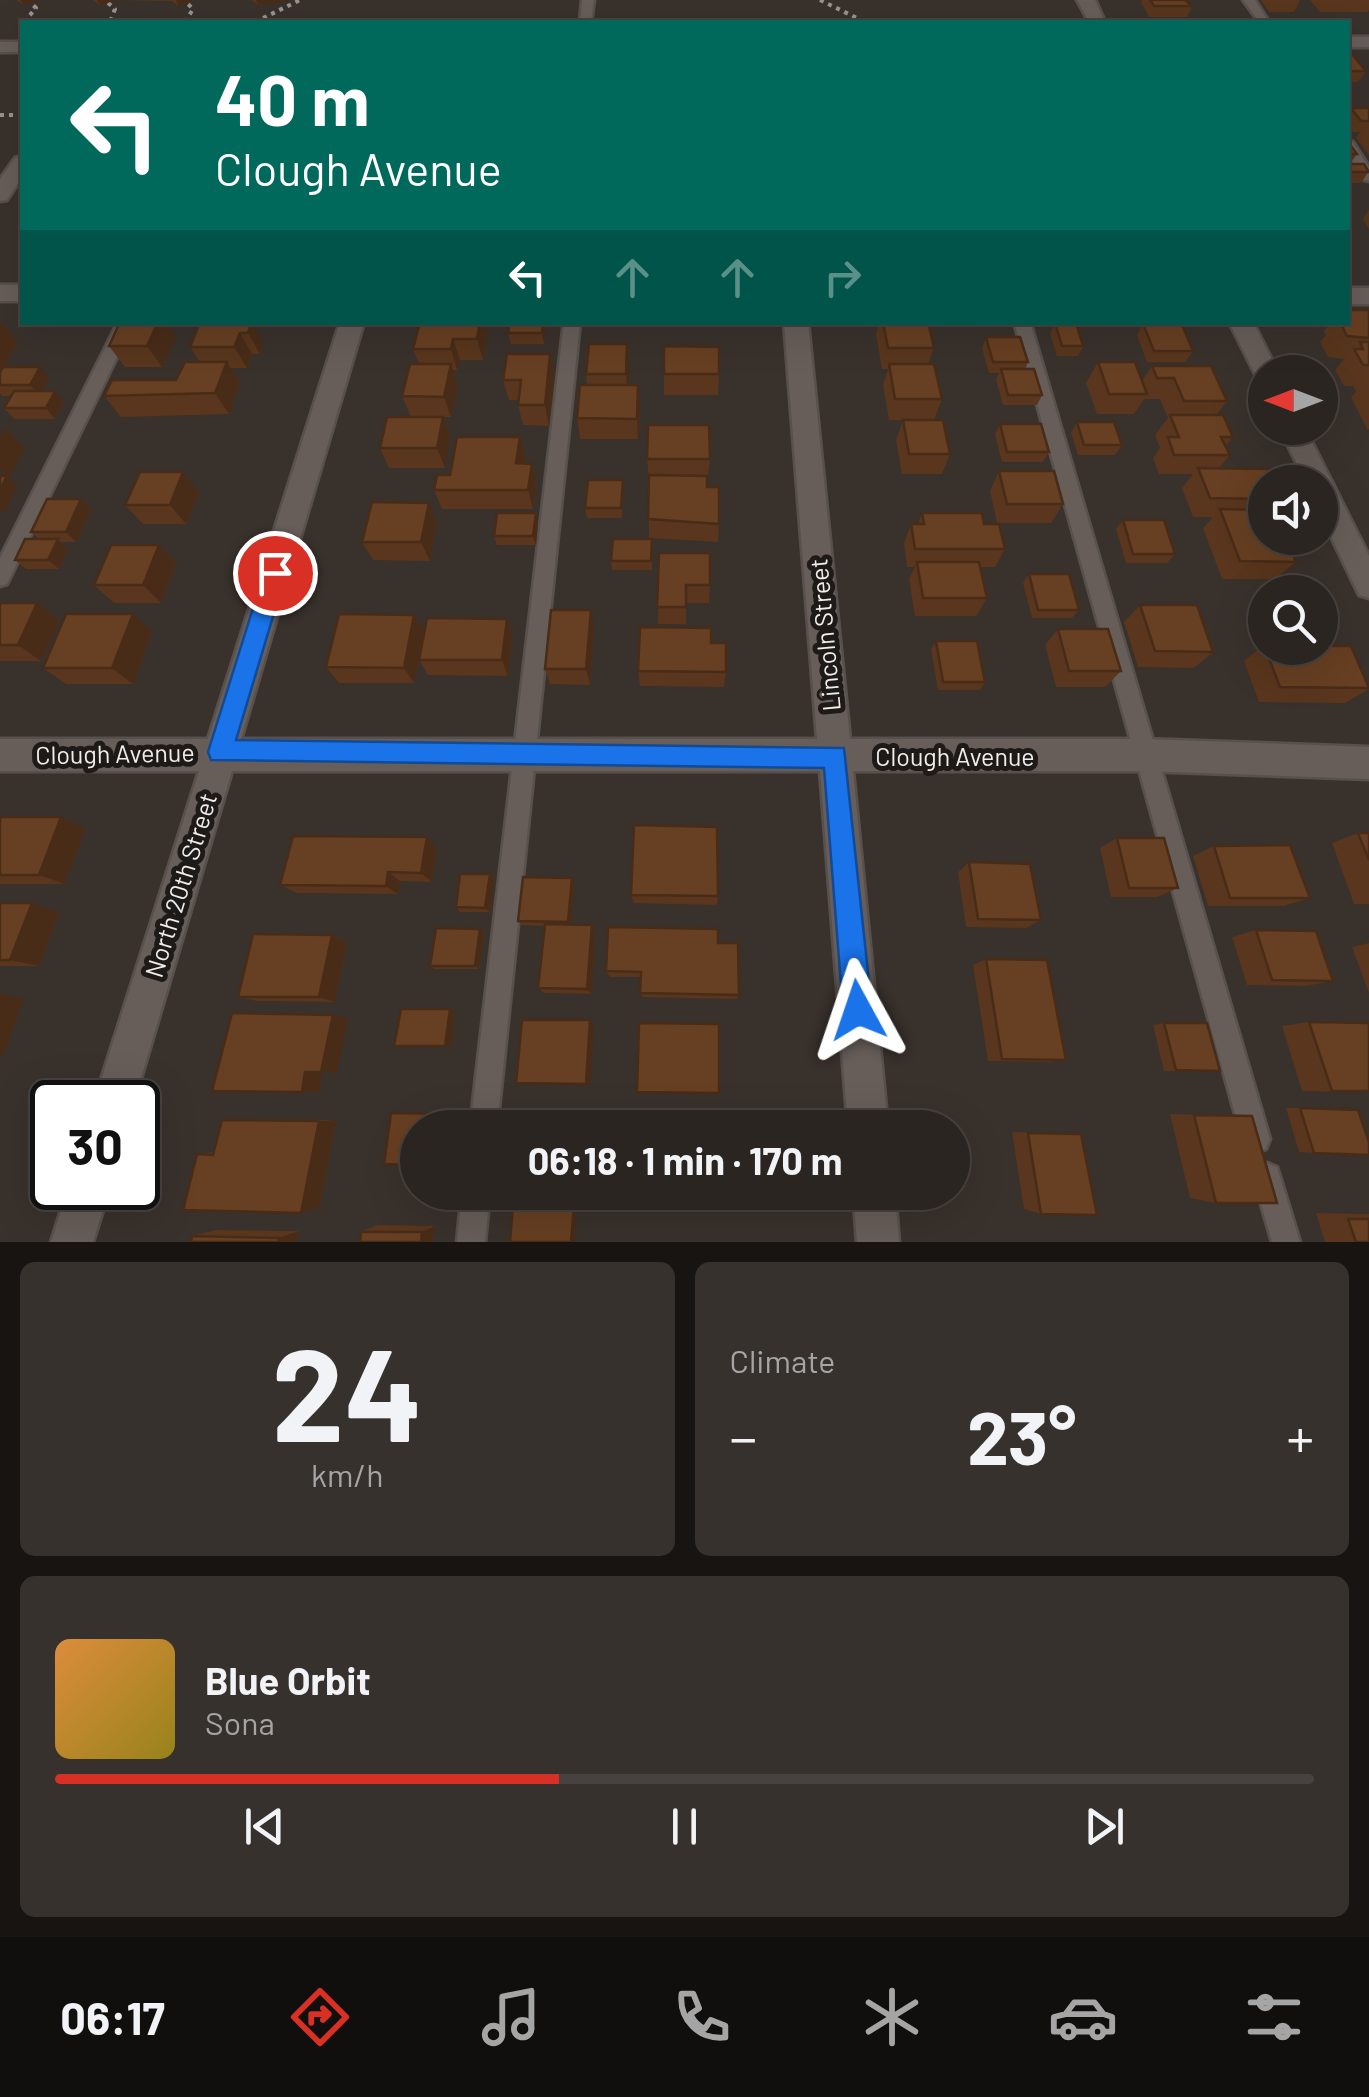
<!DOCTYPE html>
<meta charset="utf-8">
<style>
body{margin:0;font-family:Barlow,sans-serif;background:#37312e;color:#f1f3f6;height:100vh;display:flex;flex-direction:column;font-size:38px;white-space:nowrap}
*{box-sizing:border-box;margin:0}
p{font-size:32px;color:#a6a5a5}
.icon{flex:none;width:55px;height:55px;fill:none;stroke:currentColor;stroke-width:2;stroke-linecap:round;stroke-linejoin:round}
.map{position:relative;height:1242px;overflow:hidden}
.details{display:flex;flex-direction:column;gap:20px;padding:20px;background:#181412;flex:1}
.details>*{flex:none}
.guide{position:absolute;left:20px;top:20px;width:1330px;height:305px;border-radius:0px;box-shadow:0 10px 40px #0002,0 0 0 2px #47423f;background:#00695c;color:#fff;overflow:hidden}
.needle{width:65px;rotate:270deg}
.tools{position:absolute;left:1248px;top:355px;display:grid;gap:20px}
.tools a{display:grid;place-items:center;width:90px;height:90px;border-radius:50%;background:#2b2521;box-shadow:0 10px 40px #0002,0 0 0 2px #47423f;font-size:50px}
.speed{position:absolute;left:30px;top:1080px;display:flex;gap:20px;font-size:50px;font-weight:700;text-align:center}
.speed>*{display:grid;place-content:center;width:130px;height:130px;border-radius:50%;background:#2b2521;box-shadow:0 10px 40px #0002,0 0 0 2px #47423f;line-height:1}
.speed .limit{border:5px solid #111;border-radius:15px;background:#fff;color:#111}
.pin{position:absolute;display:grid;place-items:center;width:85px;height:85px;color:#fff;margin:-42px;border:5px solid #fff;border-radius:50%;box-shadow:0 2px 10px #0007}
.me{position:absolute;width:110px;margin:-55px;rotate:355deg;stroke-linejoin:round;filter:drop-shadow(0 0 8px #0008)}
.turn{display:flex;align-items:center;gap:35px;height:210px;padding:0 30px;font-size:45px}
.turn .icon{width:130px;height:130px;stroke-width:2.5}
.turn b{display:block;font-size:70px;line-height:85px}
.lanes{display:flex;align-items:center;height:95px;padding:0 30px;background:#0003;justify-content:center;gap:50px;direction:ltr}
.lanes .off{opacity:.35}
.big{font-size:75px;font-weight:700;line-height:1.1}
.details .widget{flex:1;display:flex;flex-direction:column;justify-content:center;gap:15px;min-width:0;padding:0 35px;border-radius:15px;background:#37312e}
.details .dial{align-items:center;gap:0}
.dial b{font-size:130px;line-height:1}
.song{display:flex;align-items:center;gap:30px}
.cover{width:120px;height:120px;border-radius:15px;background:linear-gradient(135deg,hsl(30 70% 55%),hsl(50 70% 35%))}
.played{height:10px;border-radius:5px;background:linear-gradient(90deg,#d93025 40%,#47423f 40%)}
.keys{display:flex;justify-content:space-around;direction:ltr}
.heat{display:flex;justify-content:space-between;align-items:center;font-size:55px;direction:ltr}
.details .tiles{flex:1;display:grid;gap:20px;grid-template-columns:1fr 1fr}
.widget:last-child{grid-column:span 2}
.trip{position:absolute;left:400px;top:1110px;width:570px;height:100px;border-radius:50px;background:#2b2521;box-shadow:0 10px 40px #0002,0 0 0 2px #47423f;font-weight:700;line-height:100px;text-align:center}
.dock{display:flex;height:160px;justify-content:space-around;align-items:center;background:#110f0d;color:#a6a5a5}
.dock .icon{width:70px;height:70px}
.dock .current{color:#d93025}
.dock b{font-size:45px;color:#f1f3f6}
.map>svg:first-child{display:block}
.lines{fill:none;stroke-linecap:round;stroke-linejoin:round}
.service-casing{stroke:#57504c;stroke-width:5}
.minor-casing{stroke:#57504c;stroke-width:5}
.tertiary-casing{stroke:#57504c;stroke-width:5}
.path{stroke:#9a9490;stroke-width:4;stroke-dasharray:4 5;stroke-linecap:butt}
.service{fill:#675e59;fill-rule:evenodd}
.minor{fill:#675e59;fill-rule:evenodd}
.tertiary{fill:#675e59;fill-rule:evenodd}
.wall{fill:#59361d}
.shaded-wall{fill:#482c18}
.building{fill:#673f22;stroke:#482c18;stroke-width:2.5}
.route{fill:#1a73e8;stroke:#114b97;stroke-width:2.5}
.labels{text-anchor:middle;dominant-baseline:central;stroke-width:10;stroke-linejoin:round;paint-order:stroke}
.street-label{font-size:25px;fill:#f2edea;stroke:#1d1a17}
</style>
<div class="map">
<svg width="1369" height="1242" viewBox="0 0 1369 1242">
<rect width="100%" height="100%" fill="#39312c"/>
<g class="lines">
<defs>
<path id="service" d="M582,0H594L591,22H580Z
M1243,0H1255L1269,22H1259Z
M1348,141L1353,142L1369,167V181L1364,180L1348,155Z
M118,322H134L7,584L0,586V558Z
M564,322H580L497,1128H470Z
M1014,322H1030L1270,1139L1266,1149L1256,1153L1246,1149L1242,1139Z
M1267,1163L1277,1167L1300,1242H1272L1253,1177L1257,1167Z
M462,1192H490L485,1242H457Z"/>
<path id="minor" d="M1348,37H1369V47H1348Z
M0,42H22V52H0Z
M22,156V177L7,200L0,201V179L15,158Z
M0,285H22V301H0Z
M1348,288H1369V304H1348Z
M340,322H364L241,739H817L784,322H808L850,739H1143L1369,747V779L1143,771H853L888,1128H848L820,771H232L134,1102H94L199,771H0V739H208Z
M68,1188H110L93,1242H51Z
M853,1192H895L899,1242H857Z"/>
<path id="tertiary" d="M1077,0H1095L1105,22H1089Z
M1229,322H1253L1278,372H1265V381L1257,378Z
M1279,428H1305L1369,556V598L1359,595L1320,514V482H1306Z"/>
</defs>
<use href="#service" class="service-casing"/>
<use href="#minor" class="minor-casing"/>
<use href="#tertiary" class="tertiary-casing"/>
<path class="path" d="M820,0L865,22
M108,3L115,9L110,22
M24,22L36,8L31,3
M185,22L193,9L187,3
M255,22L300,0
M0,115H22"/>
<use href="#service" class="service"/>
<use href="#minor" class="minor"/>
<use href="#tertiary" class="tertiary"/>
</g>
<path class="wall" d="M16,0H295L258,5L251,0H194L178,6L172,1L117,0L100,5L93,0H38L24,5Z
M1142,0H1185L1192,6L1187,17H1149L1141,2Z
M1261,0H1299L1300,1L1294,12H1269Z
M1310,0H1369V10L1368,12H1320Z
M1348,54L1366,71L1358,82H1348Z
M1351,108H1369V155L1356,138L1360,132H1353L1348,125V114Z
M1348,146L1357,154L1350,164L1369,171L1361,183H1348Z
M1369,210V229L1363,219Z
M1369,310V429H1367L1351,397L1356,392L1353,386H1344L1335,370L1344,359L1328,357L1320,342L1326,335L1324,331L1331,322H1348Z
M0,321L18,342L4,367L49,378L42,391L64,401L55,419H14L4,408L11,396H2L0,393Z
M244,322H252L263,346L260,354H252L247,368H231L240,383L229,414L121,417L104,396L176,380L200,362L190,347Z
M510,322H545L544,344H511L508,333Z
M879,322H928L934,348L928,364L942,399L934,420L950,454L942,474H902L896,440L903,420H889L883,385L888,369H882L876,334Z
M1055,323L1083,346L1078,356H1057L1050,334Z
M1143,324L1193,351L1185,362H1147L1137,335Z
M488,330L483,360H460L457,370H453L458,385L451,417H443L450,437L445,468H389L380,448L411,417L402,396L419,364L413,349Z
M176,337L162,367H125L109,346Z
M986,337L1028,362L1025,369L1042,395L1037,405H1003L996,380L999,373H989L982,348Z
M627,344L628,385L640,406L638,439H580L577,418L587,385L586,374Z
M550,354L554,376L549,426L523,425L518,405V400H509L503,380Z
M1098,362L1142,381L1152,366L1227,401L1216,415L1233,437L1226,446L1230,455L1219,468L1265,482V538L1296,562L1275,579H1222L1203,528L1213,517H1193L1182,488L1193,474H1159L1153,458L1160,448L1155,435L1168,418L1160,399H1144L1134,414H1097L1086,383Z
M664,374H719L718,395H664Z
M1077,422L1122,445L1115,455H1078L1071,433Z
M1000,424L1049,452L1043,462H1002L995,434Z
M520,437L525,457L524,463L532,464L536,483L533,509H442L434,490L450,475Z
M647,459H710L707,487L719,524L718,542L649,538V478Z
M999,471L1063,504L1051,523H997L990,491Z
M623,480L622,518H587L585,508Z
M199,492L186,524H143L125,505Z
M91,509L76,542H61L68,549L59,569H26L15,560L39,539L31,532Z
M922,513L984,524L1005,549L995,567H980L987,598L976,616H915L909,579L915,567H907L904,543L911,524H918Z
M1123,520L1175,554L1167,563H1126L1116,529Z
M437,522L430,561L373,560L362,542Z
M538,522L536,545H497L494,536Z
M652,539V570H612L611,561Z
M159,545L176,563L161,603H114L94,585Z
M659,553L710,585L709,603H686V624H658Z
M1029,574L1079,610L1072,618H1032L1023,583Z
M0,603H37L59,620L41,661H0Z
M1140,605L1213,652L1194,668L1138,667L1124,622Z
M414,615L424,631L414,683H339L326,667Z
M594,627L590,685L550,684L545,669Z
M1058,629L1121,671L1105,687H1056L1045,645Z
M152,631L133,684H66L43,668Z
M513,635L508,676L428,675L419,660Z
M936,641L985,682L980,690H938L931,649Z
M711,643L726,672L724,687L640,686L638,671Z
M1264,645L1369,689L1345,703L1259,702L1244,661Z
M0,817H61L85,828L65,884H0Z
M1358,833H1369V904H1354L1332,843Z
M1117,838L1178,888L1157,897H1111L1100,848Z
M1214,846L1310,898L1284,906H1208L1193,856Z
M437,848L432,882L400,881L398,894L297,893L280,885Z
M969,862L1041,920L1026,928L966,927L958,872Z
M490,874L494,879L490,912H460L456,907Z
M574,882L571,925L595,932L592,994L544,993L538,988L545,926L522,925L518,921Z
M631,895L718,896L717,905L634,903Z
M0,903L59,912L39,966H0Z
M1256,930L1333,981L1305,986L1247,985L1232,937Z
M484,932L479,969H435L430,966Z
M332,935L347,942L335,1002L257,1001L238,997Z
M718,943L739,995L737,999L642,997L640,993L641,977H610L606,971Z
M1369,943V993L1352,947Z
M986,959L1066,1060L1049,1062L988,1061L973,965Z
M1309,1022L1369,1092L1302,1091L1282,1026Z
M1164,1023L1220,1071H1164L1153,1025Z
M1286,1108H1300L1314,1153L1299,1152Z
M1170,1114L1252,1116L1216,1203L1190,1198Z
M243,1119L336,1120L320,1207L301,1213L197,1154L214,1152L222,1120Z
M1012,1132L1081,1134L1041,1214L1024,1209Z
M517,1203L576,1204L574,1242H510L513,1205Z
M1316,1213L1369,1214V1242H1325Z
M377,1225L435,1226L432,1242L361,1232Z
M216,1230L299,1231L296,1242L192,1236Z"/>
<path class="shaded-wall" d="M20,0H38L24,5Z
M97,0H117L100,5Z
M176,0H194L178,6Z
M256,0H295L258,5Z
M0,321L18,342L1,372L0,371Z
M158,322H166L176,337L162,367L147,346Z
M244,322H252L259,335L263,346L260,354L243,324Z
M480,322H486L488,330L483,360L477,339Z
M543,322H545L546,326L544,344L542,333Z
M240,333L252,354L247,368L234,347Z
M453,339L460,360L457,370L451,349Z
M627,344L629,365L628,395L626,374Z
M550,354L554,376L549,426L545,405Z
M227,362L240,383L229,414L215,393Z
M451,364L458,385L451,417L444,397Z
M40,367L49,378L39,396L30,385Z
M638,385L640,406L638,439L637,419Z
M55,391L64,401L55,419L46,408Z
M443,417L450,437L445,468L437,448Z
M5,428L25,448L9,478L18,486L4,514L0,510V490L7,477L0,470V436Z
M520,437L525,457L522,483L516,463Z
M532,464L536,483L533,509L528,490Z
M183,472L199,492L186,524L170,505Z
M81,499L91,509L76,542L66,532Z
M429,503L437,522L430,561L421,542Z
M536,513L538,522L536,545L533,536Z
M58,539L68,549L59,569L48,560Z
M159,545L176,563L161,603L143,585Z
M37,603L59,620L41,661L18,645Z
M591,610L594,627L590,685L586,669Z
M133,614L152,631L133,684L112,668Z
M414,615L424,631L414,683L404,668Z
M507,619L513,635L508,676L502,660Z
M61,817L85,828L65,884L39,875Z
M427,837L437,848L432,882L421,873Z
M388,872L400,881L398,894L386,886Z
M490,874L494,879L490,912L485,908Z
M572,878L574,882L571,926L568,922Z
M32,903L59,912L39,966L10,960Z
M592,925L595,932L592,994L587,989Z
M480,929L484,932L479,969L475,966Z
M332,935L347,942L335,1002L319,997Z
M0,994L24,998L2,1058H0Z
M450,1009L455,1011L451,1047L445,1046Z
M333,1015L348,1018L337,1073L321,1072Z
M590,1020L594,1024L590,1085L586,1084Z
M305,1072L322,1074L319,1092H302Z
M449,1114H454L452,1128H447Z
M336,1120L320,1207L301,1213L319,1121Z
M576,1204L574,1242H571L574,1206Z
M435,1226L432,1242H421L422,1232Z
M299,1231L296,1242H278L279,1238Z"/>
<path class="building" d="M1150,0H1185L1192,6H1154Z
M1348,54H1352L1366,71H1348Z
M1351,108H1369V121H1361Z
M1348,146H1351L1357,154H1348Z
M1348,164H1364L1369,172H1348Z
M1348,310H1369V338L1347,336L1340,322H1348Z
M120,322H158L147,346H109Z
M200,322H244L243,324H251L248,333H240L234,347H190Z
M420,322H480L477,339H453L451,349H413Z
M510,322H543L542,333H508Z
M883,322H928L934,348H888Z
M1055,323H1076L1083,346H1062Z
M1143,324L1182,325L1193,351H1154Z
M986,337H1020L1028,362H993Z
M1360,342H1369V365H1363L1354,349H1363Z
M589,344H627L626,374H586Z
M664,346L719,347V374H664Z
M507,354H550L545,405H518L521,380H503Z
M185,362H227L215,393L104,396L112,380H176Z
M1098,362H1135L1147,394H1109Z
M410,364H451L444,397L402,396Z
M889,364H934L942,399H895Z
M1152,366H1211L1227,401H1184L1174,378H1157Z
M3,367H40L30,385H0V372Z
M1001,369H1034L1042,395H1008Z
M580,385H638L637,419L577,418Z
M14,391H55L46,408H4Z
M1170,415H1223L1233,437H1221L1230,455H1174L1168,437H1179Z
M387,417H443L437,448H380Z
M903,420H943L950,454H909Z
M1077,422H1114L1122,445H1084Z
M1000,424H1041L1049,452H1007Z
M648,425H709L710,459H647Z
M457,437H520L516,463L532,464L528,490H434L437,475H450Z
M1198,468L1270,469L1276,482H1265V499L1210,498Z
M999,471H1054L1063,504H1007Z
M140,472H183L170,505H125Z
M649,475L707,476V487H719V524L648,519Z
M0,476H7L0,490Z
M588,480H623L621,508H585Z
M47,499H81L66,532H31Z
M372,502L429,503L421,542H362Z
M1220,509L1265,510V538H1285L1296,562L1240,561Z
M497,513H536L533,536H494Z
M922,513H982L984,524H999L1005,549H915L911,524H924Z
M1123,520H1164L1175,554H1133Z
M25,539H58L48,560H15Z
M613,539H652L651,561H611Z
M111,545H159L143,585H94Z
M659,553H710V585H686V607H657Z
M917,562H979L987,598H923Z
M1029,574H1069L1079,610H1038Z
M0,603H37L18,645H0Z
M1140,605H1197L1213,652L1155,651Z
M551,610H591L586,669H545Z
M66,614H133L112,668H43Z
M339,614L414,615L404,668L326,667Z
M427,618L507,619L502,660H419Z
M640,627L711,628V643H726V672L638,671Z
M1058,629H1108L1121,671H1069Z
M936,641H977L985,682H943Z
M1320,646H1351L1369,688L1280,687L1265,648H1320Z
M0,817H61L39,875H0Z
M634,825L717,827L718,896L631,895Z
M1358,833H1369V860Z
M293,836L427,837L421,873L388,872L386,886L280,885Z
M1117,838H1164L1178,888H1129Z
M1290,845L1310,898H1230L1214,846Z
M969,862L1030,864L1041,920L978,919Z
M460,874H490L485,908L456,907Z
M523,877L572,878L568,922L518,921Z
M0,903H32L10,960H0Z
M545,924L592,925L587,989L538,988Z
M608,927L718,929V943H738L739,995L640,993L641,972L606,971Z
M436,928L480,929L475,966H430Z
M1256,930L1316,931L1333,981L1272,980Z
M253,934L332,935L319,997H238Z
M986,959L1047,960L1066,1060L1002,1059Z
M401,1009H450L445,1046H394Z
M232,1013L333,1015L321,1072H305L302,1092L212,1091Z
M522,1020H590L586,1084L516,1083Z
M1309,1022L1369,1023V1091H1332Z
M639,1023L719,1024V1093L637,1092Z
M1164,1023H1207L1220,1071L1176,1070Z
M1300,1108L1358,1110L1369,1142V1155L1314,1153Z
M640,1110L736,1111L737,1128H639Z
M391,1113L449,1114L447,1128H418V1165L384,1164Z
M1194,1115L1252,1116L1277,1203H1216Z
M222,1120L319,1121L301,1213L183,1210L197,1154L213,1155Z
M1028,1133L1081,1134L1097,1215L1041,1214Z
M637,1192H738V1198L637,1197Z
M513,1205L574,1206L571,1242H510Z
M1348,1219H1369V1242H1356Z
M361,1232H422L421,1242H360Z
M192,1236L279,1238L278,1242H191Z"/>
<path class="route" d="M275,564L286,573L236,740L844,748L872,1010L868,1020L858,1024L847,1020L843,1010L824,768L211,760L208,752L264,573Z"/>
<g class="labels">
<g class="street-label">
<text transform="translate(824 635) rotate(-95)">Lincoln Street</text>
<text transform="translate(115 753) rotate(-1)">Clough Avenue</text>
<text x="955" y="756">Clough Avenue</text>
<text transform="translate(180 885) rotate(-73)">North 20th Street</text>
</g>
</g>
</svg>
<div class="tools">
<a><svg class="needle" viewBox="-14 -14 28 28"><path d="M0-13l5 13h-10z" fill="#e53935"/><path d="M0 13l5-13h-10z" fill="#a6a5a5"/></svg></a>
<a><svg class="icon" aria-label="sound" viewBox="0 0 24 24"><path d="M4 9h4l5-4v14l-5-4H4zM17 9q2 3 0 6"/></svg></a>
<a><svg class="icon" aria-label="search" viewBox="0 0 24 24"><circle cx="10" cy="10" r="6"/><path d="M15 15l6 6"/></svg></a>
</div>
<div class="speed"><div class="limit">30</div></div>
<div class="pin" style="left:275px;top:573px;background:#d93025"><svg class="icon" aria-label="arrive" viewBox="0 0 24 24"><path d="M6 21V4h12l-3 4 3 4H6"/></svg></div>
<svg class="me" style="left:858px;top:1010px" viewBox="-20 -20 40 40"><path d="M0-17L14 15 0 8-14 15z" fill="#1a73e8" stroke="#fff" stroke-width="4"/></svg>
<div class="trip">06:18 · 1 min · 170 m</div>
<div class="guide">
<div class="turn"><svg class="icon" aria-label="left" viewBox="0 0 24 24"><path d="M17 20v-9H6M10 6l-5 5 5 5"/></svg><div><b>40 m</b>Clough Avenue</div></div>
<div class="lanes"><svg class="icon" aria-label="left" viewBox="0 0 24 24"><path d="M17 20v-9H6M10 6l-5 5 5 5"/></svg><svg class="icon off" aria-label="ahead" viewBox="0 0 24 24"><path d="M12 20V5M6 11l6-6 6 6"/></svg><svg class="icon off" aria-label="ahead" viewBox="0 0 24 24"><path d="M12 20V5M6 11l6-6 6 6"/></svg><svg class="icon off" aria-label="right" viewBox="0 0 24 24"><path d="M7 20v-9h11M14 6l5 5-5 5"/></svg></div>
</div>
</div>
<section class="details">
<div class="tiles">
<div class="widget dial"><b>24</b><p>km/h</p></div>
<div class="widget"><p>Climate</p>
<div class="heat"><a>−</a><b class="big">23°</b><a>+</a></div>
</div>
<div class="widget">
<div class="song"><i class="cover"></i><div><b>Blue Orbit</b><p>Sona</p></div></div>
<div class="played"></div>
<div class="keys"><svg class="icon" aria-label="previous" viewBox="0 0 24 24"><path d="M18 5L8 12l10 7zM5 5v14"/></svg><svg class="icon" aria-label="pause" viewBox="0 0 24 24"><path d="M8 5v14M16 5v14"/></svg><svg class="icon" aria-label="next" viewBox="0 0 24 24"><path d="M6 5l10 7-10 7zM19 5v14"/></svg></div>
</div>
</div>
</section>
<nav class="dock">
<b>06:17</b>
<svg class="icon current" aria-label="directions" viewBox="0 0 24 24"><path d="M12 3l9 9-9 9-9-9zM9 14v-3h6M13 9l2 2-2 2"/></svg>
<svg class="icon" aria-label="music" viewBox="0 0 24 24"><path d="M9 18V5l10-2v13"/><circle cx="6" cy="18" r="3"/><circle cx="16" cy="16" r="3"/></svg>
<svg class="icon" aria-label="phone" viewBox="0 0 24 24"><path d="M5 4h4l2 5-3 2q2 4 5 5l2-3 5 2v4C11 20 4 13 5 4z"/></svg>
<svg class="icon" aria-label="climate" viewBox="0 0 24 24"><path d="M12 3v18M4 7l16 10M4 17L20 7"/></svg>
<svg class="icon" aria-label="car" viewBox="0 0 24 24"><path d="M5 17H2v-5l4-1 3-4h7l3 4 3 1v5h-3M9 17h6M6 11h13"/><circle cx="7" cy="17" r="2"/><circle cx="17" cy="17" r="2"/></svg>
<svg class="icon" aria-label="filters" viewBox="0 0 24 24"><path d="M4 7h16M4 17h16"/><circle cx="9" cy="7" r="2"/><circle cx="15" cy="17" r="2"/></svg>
</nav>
